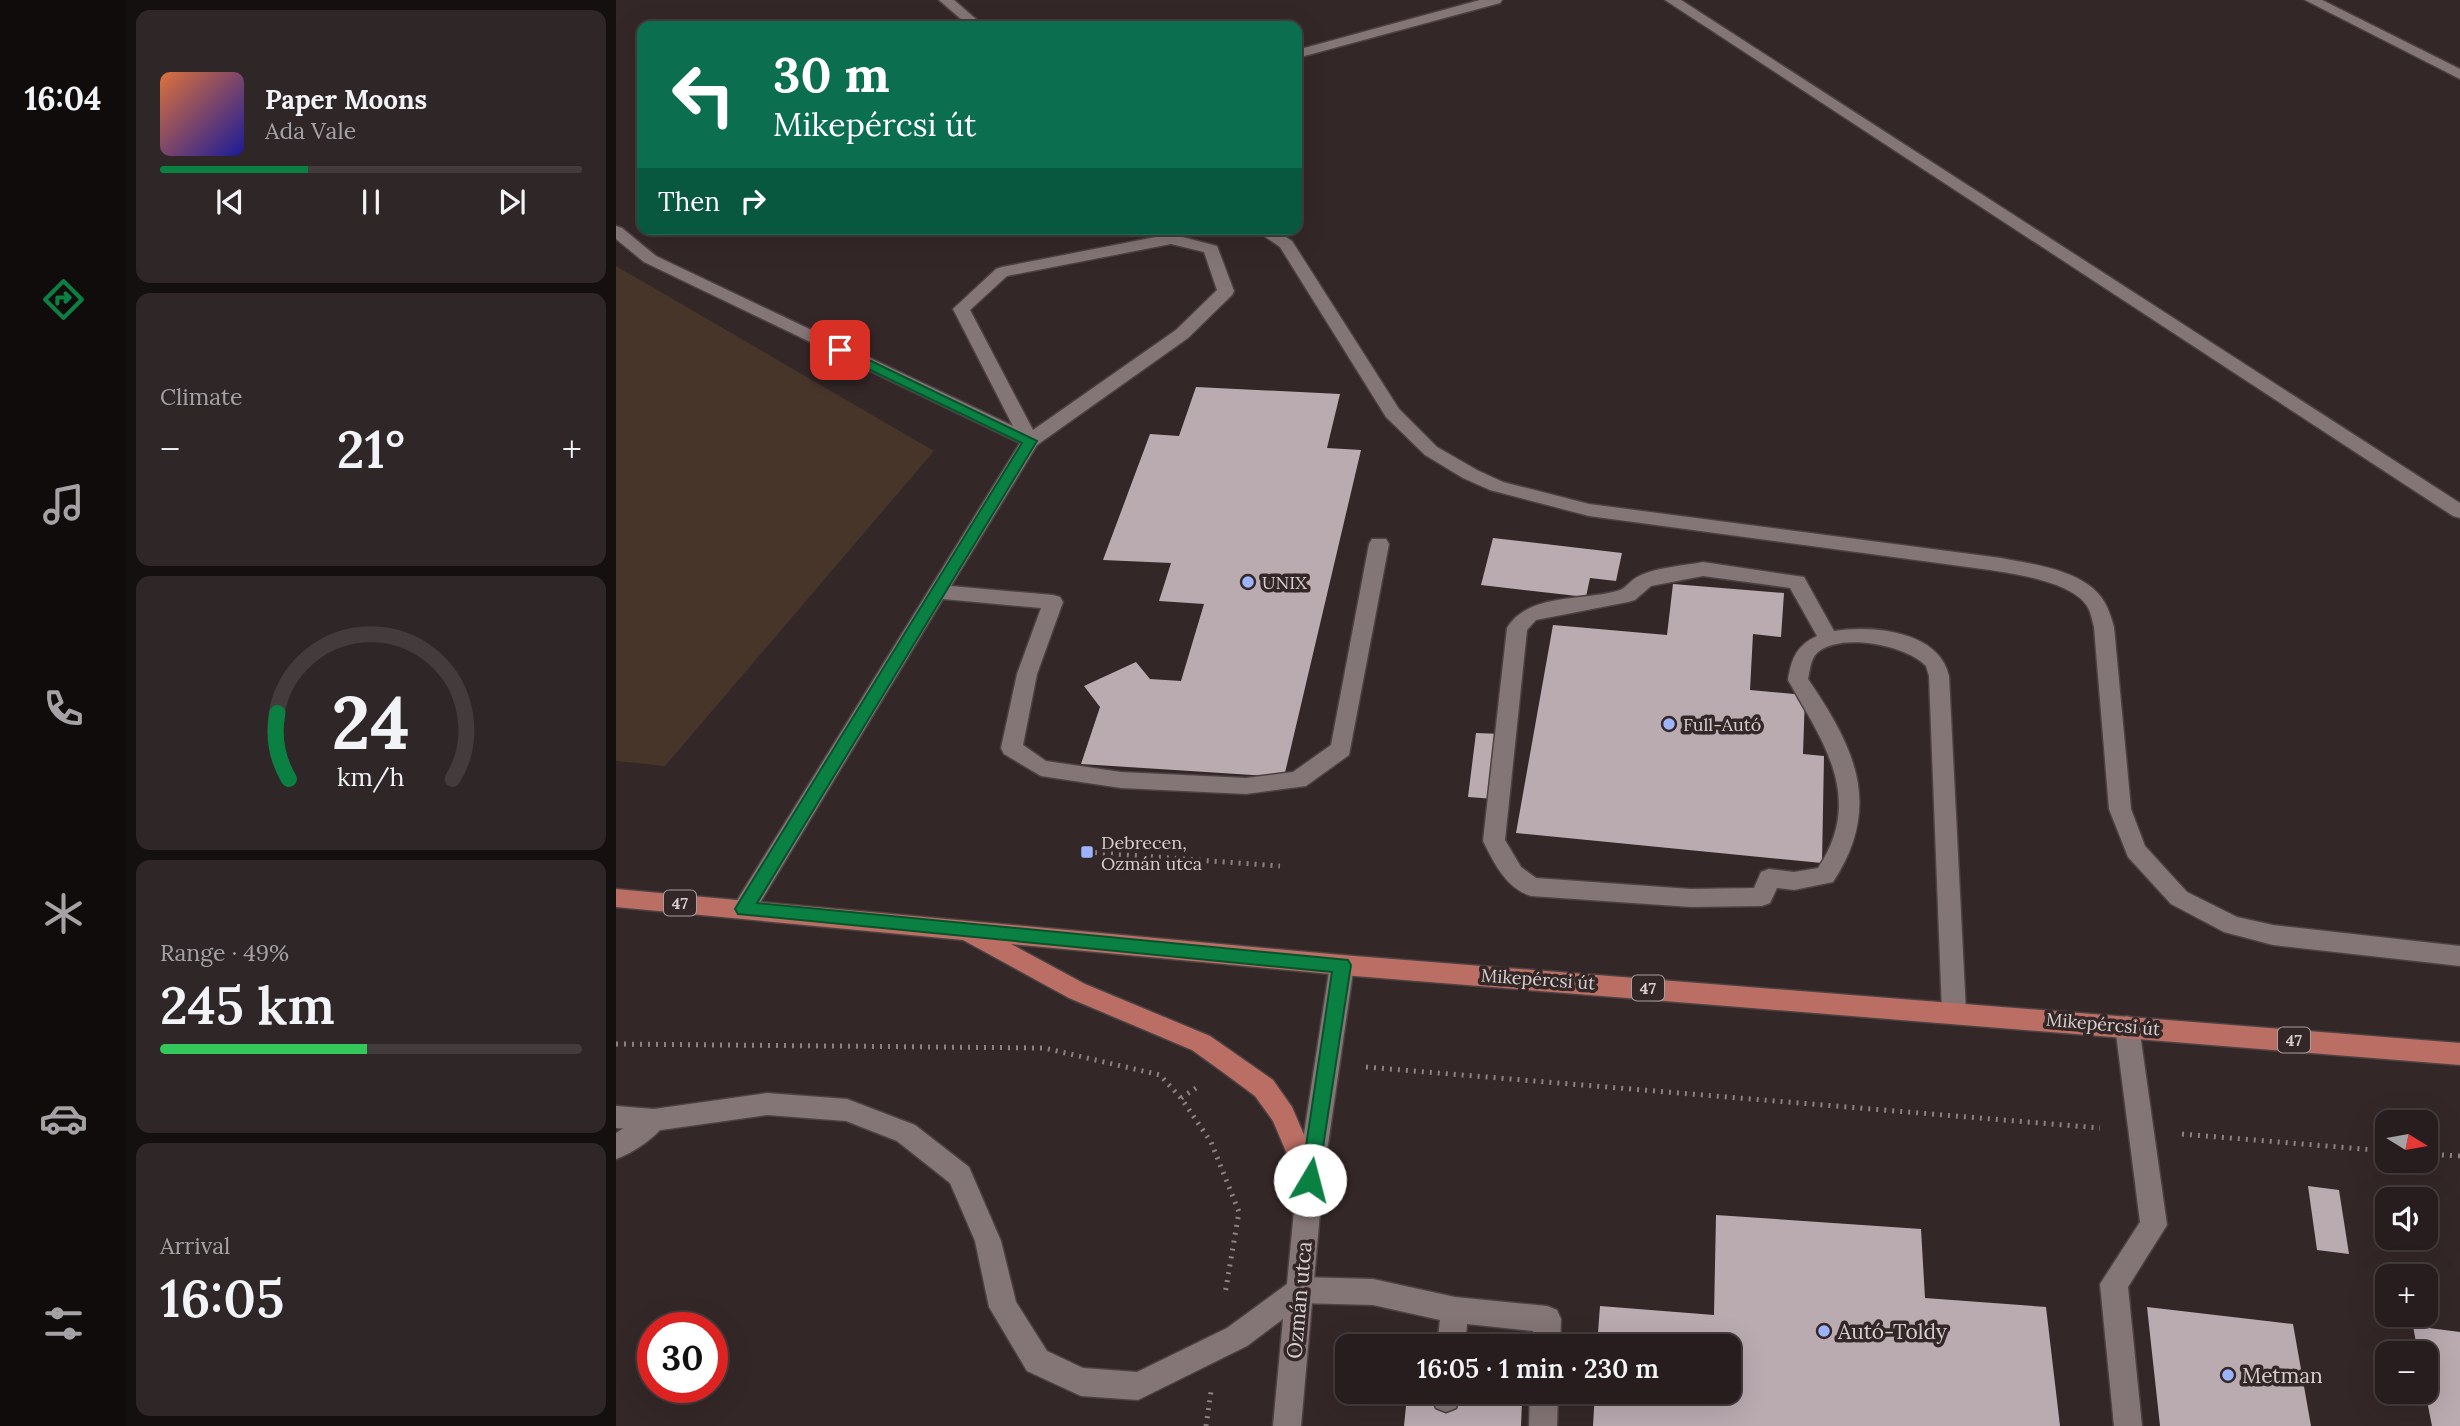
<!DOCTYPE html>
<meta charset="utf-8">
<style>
body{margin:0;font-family:Lora,serif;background:#2f2627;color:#f1f3f6;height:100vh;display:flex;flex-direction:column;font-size:26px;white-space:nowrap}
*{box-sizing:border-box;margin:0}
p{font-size:23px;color:#a4a2a4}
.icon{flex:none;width:38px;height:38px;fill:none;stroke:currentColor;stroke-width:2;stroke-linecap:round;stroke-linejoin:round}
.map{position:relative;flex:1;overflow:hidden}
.drawer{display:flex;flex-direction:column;gap:10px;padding:10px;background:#151010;width:490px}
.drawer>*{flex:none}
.hud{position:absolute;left:21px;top:21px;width:665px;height:214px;border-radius:14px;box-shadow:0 7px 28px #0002,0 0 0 2px #433b3c;background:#0b6e4f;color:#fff;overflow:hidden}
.needle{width:46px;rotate:101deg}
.tools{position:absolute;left:1759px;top:1110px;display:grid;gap:14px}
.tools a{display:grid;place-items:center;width:63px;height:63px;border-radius:14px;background:#271d1e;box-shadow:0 7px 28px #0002,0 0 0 2px #433b3c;font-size:35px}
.speed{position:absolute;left:21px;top:1312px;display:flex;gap:14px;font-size:35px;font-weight:700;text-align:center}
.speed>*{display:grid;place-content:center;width:91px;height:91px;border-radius:50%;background:#271d1e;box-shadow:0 7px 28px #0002,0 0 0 2px #433b3c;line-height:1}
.speed .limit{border:10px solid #d22;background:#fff;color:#111}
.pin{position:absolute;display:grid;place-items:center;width:60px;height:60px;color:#fff;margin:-30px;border-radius:14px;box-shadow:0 4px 10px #0006}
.me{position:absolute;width:77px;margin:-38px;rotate:8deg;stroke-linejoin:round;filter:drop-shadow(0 0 5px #0008)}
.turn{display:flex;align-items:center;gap:24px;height:147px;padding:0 21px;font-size:32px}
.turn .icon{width:91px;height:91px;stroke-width:2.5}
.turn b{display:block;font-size:49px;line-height:60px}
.then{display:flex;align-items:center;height:66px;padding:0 21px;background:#0003;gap:14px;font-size:26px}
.big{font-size:52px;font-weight:600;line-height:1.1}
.drawer .tile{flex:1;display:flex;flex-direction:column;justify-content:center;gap:10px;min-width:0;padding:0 24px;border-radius:14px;background:#2f2627}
.drawer .dial{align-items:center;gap:0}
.dial svg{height:182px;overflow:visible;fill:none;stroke:#433b3c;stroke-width:7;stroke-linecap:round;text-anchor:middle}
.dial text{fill:#f1f3f6;stroke:none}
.song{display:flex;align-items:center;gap:21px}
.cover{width:84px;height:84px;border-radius:10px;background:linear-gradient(135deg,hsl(20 70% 55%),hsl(240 70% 35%))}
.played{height:7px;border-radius:4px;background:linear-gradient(90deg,#0b8043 35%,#433b3c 35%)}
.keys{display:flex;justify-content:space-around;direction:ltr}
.heat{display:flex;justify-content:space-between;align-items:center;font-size:38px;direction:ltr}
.charge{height:10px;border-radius:5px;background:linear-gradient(90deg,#34c759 49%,#433b3c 0)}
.trip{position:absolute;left:719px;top:1334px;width:406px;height:70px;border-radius:14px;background:#271d1e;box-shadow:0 7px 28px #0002,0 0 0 2px #433b3c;font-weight:600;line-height:70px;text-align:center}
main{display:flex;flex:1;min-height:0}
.tabs{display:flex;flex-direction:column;width:126px;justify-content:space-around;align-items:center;background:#100c0c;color:#a4a2a4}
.tabs .icon{width:49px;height:49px}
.tabs .selected{color:#0b8043}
.tabs b{font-size:32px;color:#f1f3f6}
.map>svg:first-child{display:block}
.green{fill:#48352a}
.building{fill:#baabb1}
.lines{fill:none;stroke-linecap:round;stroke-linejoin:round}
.lane-casing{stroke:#4c4243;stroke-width:3}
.street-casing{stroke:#4c4243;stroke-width:3}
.primary-casing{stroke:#4c4243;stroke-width:3}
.path{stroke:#8d8283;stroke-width:5;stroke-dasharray:2 6;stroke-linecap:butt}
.lane{fill:#847576;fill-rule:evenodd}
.street{fill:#847576;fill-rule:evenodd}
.primary{fill:#ba6e64;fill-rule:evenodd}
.route{fill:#0b8043;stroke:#07532c;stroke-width:2}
.poi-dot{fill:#9db4fd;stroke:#342728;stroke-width:2.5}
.labels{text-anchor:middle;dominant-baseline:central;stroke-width:7;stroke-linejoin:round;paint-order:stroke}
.shield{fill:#342728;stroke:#a79d9e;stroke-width:2}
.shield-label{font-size:16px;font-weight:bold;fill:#d8cfd0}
.poi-label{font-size:18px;fill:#d8cfd0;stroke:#342728;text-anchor:start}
.street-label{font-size:18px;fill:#d8cfd0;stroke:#342728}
.near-street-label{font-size:21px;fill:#d8cfd0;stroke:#342728}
.near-poi-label{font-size:21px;fill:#d8cfd0;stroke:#342728;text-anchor:start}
</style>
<main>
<nav class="tabs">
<b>16:04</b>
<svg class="icon selected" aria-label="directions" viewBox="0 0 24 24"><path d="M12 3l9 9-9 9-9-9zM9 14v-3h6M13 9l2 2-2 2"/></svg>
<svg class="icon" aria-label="music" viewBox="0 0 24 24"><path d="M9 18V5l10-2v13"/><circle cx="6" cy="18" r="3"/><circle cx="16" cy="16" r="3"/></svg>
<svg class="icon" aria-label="phone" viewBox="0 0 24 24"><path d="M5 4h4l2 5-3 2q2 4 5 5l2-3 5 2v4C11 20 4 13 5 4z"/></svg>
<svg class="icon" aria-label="climate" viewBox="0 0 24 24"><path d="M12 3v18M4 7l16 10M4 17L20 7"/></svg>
<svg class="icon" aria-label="car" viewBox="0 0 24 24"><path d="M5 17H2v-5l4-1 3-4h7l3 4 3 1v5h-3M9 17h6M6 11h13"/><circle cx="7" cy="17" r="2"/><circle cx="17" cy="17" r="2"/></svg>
<svg class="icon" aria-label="filters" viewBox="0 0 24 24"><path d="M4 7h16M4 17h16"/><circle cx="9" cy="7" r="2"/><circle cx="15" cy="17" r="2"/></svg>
</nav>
<section class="drawer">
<div class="tile">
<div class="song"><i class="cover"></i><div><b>Paper Moons</b><p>Ada Vale</p></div></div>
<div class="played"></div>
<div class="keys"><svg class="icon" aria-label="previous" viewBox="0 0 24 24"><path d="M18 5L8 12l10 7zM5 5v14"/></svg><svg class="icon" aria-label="pause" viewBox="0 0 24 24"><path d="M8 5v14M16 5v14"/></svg><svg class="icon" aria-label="next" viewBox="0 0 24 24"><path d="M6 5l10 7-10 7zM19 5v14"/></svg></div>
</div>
<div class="tile"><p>Climate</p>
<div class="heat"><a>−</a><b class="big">21°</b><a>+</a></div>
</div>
<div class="tile dial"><svg viewBox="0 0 100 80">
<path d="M14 69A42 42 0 1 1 86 69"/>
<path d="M14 69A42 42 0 0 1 9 40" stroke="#0b8043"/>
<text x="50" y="56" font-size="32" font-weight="700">24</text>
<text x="50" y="72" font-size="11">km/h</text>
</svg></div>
<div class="tile"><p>Range · 49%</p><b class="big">245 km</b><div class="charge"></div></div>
<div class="tile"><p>Arrival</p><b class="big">16:05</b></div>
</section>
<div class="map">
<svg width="1844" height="1426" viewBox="0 0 1844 1426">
<rect width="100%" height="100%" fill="#342728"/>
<path class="green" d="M0,266L318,451L49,766L0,761Z"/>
<path class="building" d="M580,387L724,394L711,448L745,450L668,777L465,764L484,707L468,686L520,662L534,679L565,681L588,604L543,601L555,563L487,560L534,434L563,436Z
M877,538L1006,553L1000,581L974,578L970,597L865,585Z
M1057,584L1168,593L1165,637L1137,634L1134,690L1189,695L1187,754L1208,756L1206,863L900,833L937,625L1051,635Z
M860,733L886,734L879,799L852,797Z
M1692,1186L1723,1190L1733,1254L1701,1250Z
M1100,1215L1305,1229L1309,1298L1430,1307L1444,1426H977L979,1391H1113V1346H981L984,1306L1098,1315Z
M1531,1307L1677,1324L1695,1426H1544Z
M1797,1326L1844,1332V1426H1816L1809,1391L1810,1353H1802Z
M791,1396L906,1402L905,1426H788Z"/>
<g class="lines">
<defs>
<path id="lane" d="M323,0H338L368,26H353Z
M864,0H886L884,3L681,58V50Z
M1049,0H1065L1844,503V518L1837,516Z
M1689,0H1706L1844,69V79Z
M0,226L6,228L40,256L397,426L337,309L380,269L386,267L555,234L601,246L618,291L616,295L572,338L421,445L335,586L437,595L444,597L447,602L421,674L407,745L430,761L505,772L630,778L677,772L715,745L753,544L756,539H770L773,544L733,755L690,786L630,794L505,788L425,776L388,754L385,748L401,674L425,608L327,599L136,916L128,918L120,916L116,909L120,902L404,443L28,262L0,239ZM555,244L588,252L601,290L560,330L417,430L354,310L391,276Z
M638,229H657L676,241L783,409L821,447L861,470L887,482L973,504L1385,558C1416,564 1465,570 1485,597C1492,606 1495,617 1498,627L1515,809L1529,846L1571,892L1621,917L1657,925L1844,946V966L1657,945L1608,932L1555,904L1512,857L1493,809L1478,627C1476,620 1475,612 1471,606C1456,582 1400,574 1374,570L973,516L874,490L847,478L809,455L770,417L664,247Z
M1087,562L1188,577L1218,631C1257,625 1323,631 1333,676L1350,1012L1347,1019L1338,1022L1329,1019L1326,1012L1313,676L1310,666C1290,645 1224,632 1201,653C1194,660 1194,671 1192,679C1239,748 1267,806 1217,882L1178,890L1161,888L1154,903L1146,906L1075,907L915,896C890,888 878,863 867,841L891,628C912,593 966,601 1001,591C1010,589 1014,580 1023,576C1041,567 1067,566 1087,562ZM1087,576L1174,588L1201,636C1181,645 1175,659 1172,680C1207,742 1249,798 1202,868L1178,872L1153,869L1145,872L1138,888L1075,889L920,878L905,867L889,840L911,630L920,620L1012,602L1019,600L1035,586Z
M1511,1016L1520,1019L1523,1026L1551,1225L1512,1287L1526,1426H1498L1484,1284L1524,1222L1499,1026L1502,1019Z
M38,1109L47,1112L51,1120C43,1136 17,1153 0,1159V1133Z
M684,1277L757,1279L839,1297L931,1306L941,1310L945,1319L944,1346H916L917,1331L851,1324L849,1346H821L824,1320L757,1305L684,1303L674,1299L670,1290L674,1281Z
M817,1391H845L840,1408L830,1412L820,1408L816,1398Z
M914,1391H942L941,1426H913Z"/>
<path id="street" d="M726,955L734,958L738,965L707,1179L685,1426H657L667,1319L631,1346L522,1400L465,1396L411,1371L373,1307L359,1241L334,1183L281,1141L230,1121L151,1115L38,1131L0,1128V1106L38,1109L151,1093L231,1099L299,1125L353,1167L385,1241L400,1302L431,1351L467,1368L521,1372L611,1328L671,1284L681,1179L714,965L718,958Z"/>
<path id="primary" d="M0,889L726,955L1844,1043V1065L726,975L395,944L469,984L594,1036L657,1080L676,1107L707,1179L703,1187L694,1191L685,1187L657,1121L639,1096L608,1073L576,1050L453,998L347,940L0,907Z"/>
</defs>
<use href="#lane" class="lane-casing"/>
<use href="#street" class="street-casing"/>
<use href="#primary" class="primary-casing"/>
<path class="path" d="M471,852L664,866
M0,1044L428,1048L544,1075L565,1098L595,1142L623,1212L609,1294
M750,1067L1484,1128
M565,1098L583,1086
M1566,1134L1771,1151
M1810,1154L1844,1156
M590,1426L595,1392"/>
<use href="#lane" class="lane"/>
<use href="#street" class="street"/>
<use href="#primary" class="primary"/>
</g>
<path class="route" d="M224,346L421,441L141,903L732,960L735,965L701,1186L694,1188L687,1186L685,1180L716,972L122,914L119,909L122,904L406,443L219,353L218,350Z"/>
<g class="poi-dot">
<circle cx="632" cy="582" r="7"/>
<circle cx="1053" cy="724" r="7"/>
<rect x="464" y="845" width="14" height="14" rx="3.5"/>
<circle cx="1208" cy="1331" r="7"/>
<circle cx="1612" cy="1375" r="7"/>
</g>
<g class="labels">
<g class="shield">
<rect x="48" y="890.5" width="32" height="25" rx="5"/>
<rect x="1016" y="975.5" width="32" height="25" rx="5"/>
<rect x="1662" y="1027.5" width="32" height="25" rx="5"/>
</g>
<g class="shield-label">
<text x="64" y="903">47</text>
<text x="1032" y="988">47</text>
<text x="1678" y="1040">47</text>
</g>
<g class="poi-label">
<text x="646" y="582">UNIX</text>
<text x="1067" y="724">Full-Autó</text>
<text x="485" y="842">Debrecen,<tspan x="485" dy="21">Ozmán utca</tspan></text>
</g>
<g class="street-label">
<text transform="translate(922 979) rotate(4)">Mikepércsi út</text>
<text transform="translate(1487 1024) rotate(5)">Mikepércsi út</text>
</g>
<g class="near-street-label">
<text transform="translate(683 1300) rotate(-85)">Ozmán utca</text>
</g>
<g class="near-poi-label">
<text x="1222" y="1331">Autó-Toldy</text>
<text x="1626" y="1375">Metman</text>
</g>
</g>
</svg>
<div class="tools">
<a><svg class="needle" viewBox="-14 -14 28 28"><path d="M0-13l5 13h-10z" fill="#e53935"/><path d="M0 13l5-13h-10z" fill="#a4a2a4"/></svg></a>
<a><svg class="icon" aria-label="sound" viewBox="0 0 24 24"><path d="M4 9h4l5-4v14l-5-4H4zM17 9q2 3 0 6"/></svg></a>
<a>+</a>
<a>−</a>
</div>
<div class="speed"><div class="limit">30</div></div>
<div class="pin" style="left:224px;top:350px;background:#d93025"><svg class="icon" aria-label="arrive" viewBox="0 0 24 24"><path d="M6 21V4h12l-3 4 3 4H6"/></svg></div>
<svg class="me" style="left:694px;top:1180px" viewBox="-20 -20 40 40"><circle r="19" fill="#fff"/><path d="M0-13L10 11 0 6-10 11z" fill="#0b8043"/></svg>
<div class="trip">16:05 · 1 min · 230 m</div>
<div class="hud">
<div class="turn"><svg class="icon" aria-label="left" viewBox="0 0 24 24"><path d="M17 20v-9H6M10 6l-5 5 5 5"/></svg><div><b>30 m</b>Mikepércsi út</div></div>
<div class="then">Then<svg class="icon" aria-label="right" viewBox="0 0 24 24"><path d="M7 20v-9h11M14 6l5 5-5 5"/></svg></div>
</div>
</div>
</main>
